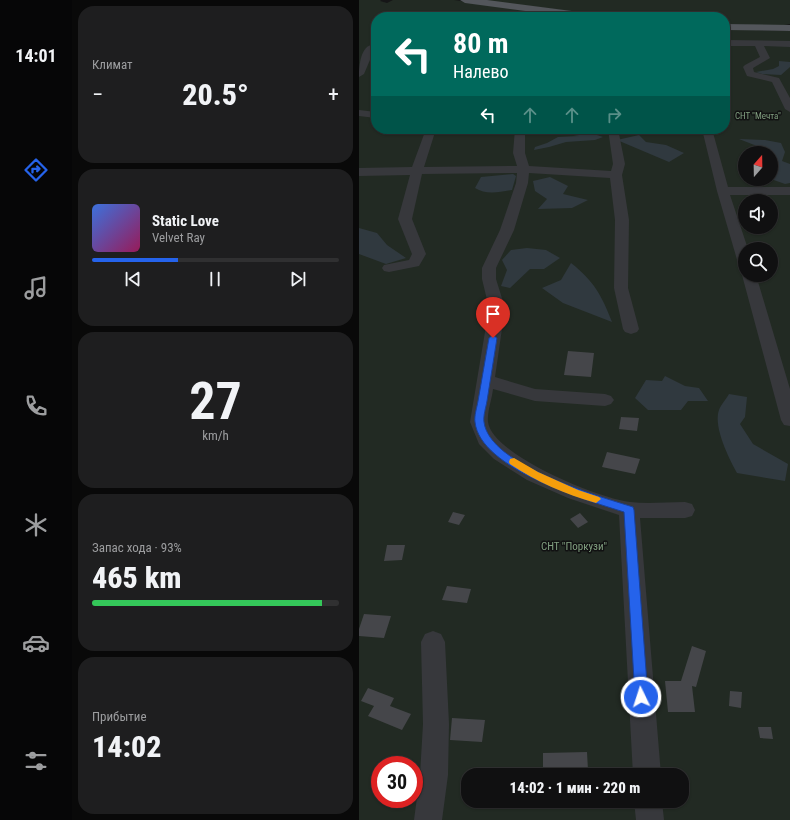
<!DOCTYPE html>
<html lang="ru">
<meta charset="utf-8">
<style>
body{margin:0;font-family:"Roboto Condensed",sans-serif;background:#1e1e1f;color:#f1f3f6;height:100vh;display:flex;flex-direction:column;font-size:15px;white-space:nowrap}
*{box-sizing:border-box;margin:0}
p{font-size:13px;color:#9c9d9f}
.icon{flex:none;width:22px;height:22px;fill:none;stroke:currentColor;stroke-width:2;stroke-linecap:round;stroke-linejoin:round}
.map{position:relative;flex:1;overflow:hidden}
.panel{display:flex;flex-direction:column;gap:6px;padding:6px;background:#090909;width:287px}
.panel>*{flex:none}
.banner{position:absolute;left:12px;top:12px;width:359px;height:122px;border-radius:16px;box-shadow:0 1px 3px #0004,0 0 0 1px #303031;background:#00695c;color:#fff;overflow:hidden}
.needle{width:26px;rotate:20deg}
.controls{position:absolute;left:379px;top:146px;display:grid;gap:8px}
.controls a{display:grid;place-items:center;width:40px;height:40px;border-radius:50%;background:#101011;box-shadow:0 1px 3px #0004,0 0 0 1px #303031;font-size:20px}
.speed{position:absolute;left:12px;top:756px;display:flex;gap:8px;font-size:20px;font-weight:700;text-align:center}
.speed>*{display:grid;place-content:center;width:52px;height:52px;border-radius:50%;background:#101011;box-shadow:0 1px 3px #0004,0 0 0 1px #303031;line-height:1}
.speed .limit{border:6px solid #d22;background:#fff;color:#111}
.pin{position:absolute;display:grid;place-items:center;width:34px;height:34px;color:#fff;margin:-41px -17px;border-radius:50% 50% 50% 0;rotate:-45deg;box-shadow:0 0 4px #0007}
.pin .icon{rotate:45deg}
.me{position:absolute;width:44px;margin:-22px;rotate:356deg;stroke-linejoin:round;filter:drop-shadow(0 0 3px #0008)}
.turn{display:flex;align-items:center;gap:14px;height:84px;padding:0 16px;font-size:18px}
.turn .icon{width:52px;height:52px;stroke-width:2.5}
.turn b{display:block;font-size:28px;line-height:34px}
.lanes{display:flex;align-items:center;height:38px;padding:0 16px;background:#0003;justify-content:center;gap:20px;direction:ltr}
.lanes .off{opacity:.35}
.big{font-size:30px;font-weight:800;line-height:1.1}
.panel .card{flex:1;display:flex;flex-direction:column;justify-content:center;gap:6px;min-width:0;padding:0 14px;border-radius:16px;background:#1e1e1f}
.panel .dial{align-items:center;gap:0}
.dial b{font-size:52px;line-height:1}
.song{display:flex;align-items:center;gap:12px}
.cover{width:48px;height:48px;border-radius:6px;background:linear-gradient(135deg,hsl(220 70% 55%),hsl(330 70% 35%))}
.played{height:4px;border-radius:2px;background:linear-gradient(90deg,#2563eb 35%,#303031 35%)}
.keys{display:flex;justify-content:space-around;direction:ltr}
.heat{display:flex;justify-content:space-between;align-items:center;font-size:22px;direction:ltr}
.charge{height:6px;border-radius:3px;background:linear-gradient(90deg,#34c759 93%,#303031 0)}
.trip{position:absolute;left:102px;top:768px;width:228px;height:40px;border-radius:16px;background:#101011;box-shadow:0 1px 3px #0004,0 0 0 1px #303031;font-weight:800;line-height:40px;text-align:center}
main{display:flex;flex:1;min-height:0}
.dock{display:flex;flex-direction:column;width:72px;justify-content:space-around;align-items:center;background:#060607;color:#9c9d9f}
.dock .icon{width:28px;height:28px}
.dock .on{color:#2563eb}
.dock b{font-size:18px;color:#f1f3f6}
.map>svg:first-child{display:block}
.green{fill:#222a23;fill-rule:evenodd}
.water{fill:#30393f}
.building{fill:#45464a}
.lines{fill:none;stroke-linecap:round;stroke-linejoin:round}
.minor{fill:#37383c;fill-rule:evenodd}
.major{fill:#53565b;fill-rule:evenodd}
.route{fill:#2563eb;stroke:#184099}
.slow{fill:#f59e0b}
.labels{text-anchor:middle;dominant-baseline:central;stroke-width:3;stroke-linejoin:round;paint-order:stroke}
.far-park-label{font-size:9px;fill:#82a081;stroke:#111112}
.park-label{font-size:11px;fill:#82a081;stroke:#111112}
</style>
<main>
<nav class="dock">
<b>14:01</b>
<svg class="icon on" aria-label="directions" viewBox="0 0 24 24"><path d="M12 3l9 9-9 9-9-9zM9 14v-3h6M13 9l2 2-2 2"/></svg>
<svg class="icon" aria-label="music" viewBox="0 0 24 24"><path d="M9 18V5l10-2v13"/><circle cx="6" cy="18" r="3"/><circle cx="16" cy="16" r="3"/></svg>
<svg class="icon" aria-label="phone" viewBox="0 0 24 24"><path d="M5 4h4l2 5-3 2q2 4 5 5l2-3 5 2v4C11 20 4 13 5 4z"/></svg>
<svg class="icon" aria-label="climate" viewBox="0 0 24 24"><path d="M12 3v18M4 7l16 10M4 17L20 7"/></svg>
<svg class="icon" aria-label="car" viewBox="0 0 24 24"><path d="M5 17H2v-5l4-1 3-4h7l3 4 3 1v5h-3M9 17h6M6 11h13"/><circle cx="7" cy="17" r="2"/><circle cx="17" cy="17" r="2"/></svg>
<svg class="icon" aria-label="filters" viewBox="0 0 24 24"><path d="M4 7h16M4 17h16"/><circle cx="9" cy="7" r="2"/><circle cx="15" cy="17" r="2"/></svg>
</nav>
<section class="panel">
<div class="card"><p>Климат</p>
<div class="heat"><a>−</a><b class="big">20.5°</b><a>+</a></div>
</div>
<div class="card">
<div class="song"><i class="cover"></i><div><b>Static Love</b><p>Velvet Ray</p></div></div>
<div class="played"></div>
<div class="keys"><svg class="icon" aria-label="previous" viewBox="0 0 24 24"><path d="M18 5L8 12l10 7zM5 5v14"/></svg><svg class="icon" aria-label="pause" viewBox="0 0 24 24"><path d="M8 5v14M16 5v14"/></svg><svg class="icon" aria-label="next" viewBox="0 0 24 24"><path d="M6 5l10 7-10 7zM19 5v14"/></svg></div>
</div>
<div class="card dial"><b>27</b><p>km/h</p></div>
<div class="card"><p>Запас хода · 93%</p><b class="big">465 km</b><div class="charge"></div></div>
<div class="card"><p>Прибытие</p><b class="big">14:02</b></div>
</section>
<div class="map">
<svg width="431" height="820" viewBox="0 0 431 820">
<rect width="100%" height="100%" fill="#161617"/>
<path class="green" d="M0,0H22L21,1L28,3L34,0H95L216,17H17V129H366V29L431,31V820H0ZM386,153H412V179H386ZM386,201H412V227H386ZM386,249H412V275H386ZM21,765H55V799H21ZM109,775H323V801H109Z
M117,0H431V24L420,26L366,24V17H339L330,14H320L322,17H260Z"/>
<path class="water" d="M420,61L431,62V67L422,75L403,74L397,72L414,69L420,66Z
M179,129H220L244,137L236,140L207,142L190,147L175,150L176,147L188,143L199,137L220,136Z
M280,135L287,142L307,145L325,153L310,162L258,140Z
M380,139L406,140L422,143L426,152L423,161L431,164V183L426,184L412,179V153H401L403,148Z
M154,174L157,176L153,190C140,192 127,195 116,188L122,177Z
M191,177L209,186L204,194L229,200L213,208L179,209L188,199L176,191L174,181Z
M0,228L18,233L28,245L47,258L27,264L0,254Z
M168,248L187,250L201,258L185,269H171L151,288L142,286L148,270L143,260L152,250Z
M212,263C235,281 243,296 253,322L204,303L183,288L202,280Z
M306,376L326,386L340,388L349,401H329L322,410H289L276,398L287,380L303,381Z
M370,394L388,397L386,417L381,424L394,444L429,464L426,481L378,473C370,458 354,427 360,410C362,405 367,399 370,394Z"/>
<path class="building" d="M209,351L235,353L232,377L205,375Z
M262,417L280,418L278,431L260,429Z
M248,452L281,459L276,474L243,467Z
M94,512L106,515L100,525L89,522Z
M221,513L229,522L219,528L211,519Z
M28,545H46L43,560L25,561Z
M88,586L112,589L108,603L83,600Z
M5,614L32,616L25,638L0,636V629Z
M333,646L347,651L337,687L333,686L336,712H309L306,681H322Z
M9,688L35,698L31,706L52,714L43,730L9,716L15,706L2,701Z
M371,691L383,692L382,708L370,706Z
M93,718L126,720L123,742L91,740Z
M399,727H412L414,739L401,738Z
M228,752L229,770L184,772V753Z"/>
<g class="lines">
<path class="minor" d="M366,40L431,41V47L405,46L411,58L394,68L395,72L420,78L431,98V112L426,109L413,82L388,76L384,67L386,65L401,57L396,46H366Z
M12,45L16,48L5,74L0,77C0,68 1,48 12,45Z
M0,110L17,112V118L0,116Z
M67,129H77L65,167L158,166L154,153L156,129H166V153L170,166L252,171L254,164L249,129H259L266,164L263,175L270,220L269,288L280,329L278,332L272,334L266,332L264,329L255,288L256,220L251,178L170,173L169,183L155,230L137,268V279L146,308L136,377L176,389L246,394L252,396L255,400L252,404L246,406L176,401L134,389C133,399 128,412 129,422C133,455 241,499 271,502C289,504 308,502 326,502L333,504L336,510L333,516L326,518H281L302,775H274L260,515L209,498L168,480L135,459L120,444L111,422L130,308L123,279V268L141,230L157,183L158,173L63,174L53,219L67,254L60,266L30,272L25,271L23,268L25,265L50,260L53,254L39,219L51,175L0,176V168L53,167Z
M343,129H353L369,187H431V195H371L389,249H386V267L381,266L379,263L358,191Z
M385,272L386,275H397L431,389V426L425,425L422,420L383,275Z
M74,631L82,634L86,642L90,724L89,775L83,820H55L61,775L64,724L62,642L66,634Z
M275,801H303L305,820H277Z"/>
<path class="major" d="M101,0H128L236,14L241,17H213L106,3Z
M366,24L431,25V31L366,30Z"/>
</g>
<path class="route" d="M134,335L138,338C135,359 131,380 128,401C127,407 124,416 125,422C130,465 239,496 274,507L275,510L289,697L287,701L282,703L278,701L276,697L265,512C227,500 121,469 116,422C115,416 118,407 119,401C123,380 126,359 130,338Z"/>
<path class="slow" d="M155,458L179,472L219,490L240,497L242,499L237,503C206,494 178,482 151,464L150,462L151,459Z"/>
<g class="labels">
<g class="far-park-label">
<text x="399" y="116">СНТ "Мечта"</text>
</g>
<g class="park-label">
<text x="215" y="546">СНТ "Поркузи"</text>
</g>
</g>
</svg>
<div class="controls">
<a><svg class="needle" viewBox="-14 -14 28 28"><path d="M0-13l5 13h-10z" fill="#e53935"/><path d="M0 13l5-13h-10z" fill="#9c9d9f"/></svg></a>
<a><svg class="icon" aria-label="sound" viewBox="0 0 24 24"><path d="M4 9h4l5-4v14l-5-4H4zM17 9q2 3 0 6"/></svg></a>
<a><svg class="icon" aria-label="search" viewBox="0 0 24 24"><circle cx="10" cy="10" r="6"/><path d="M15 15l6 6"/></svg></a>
</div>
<div class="speed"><div class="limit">30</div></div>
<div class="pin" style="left:134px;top:338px;background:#d93025"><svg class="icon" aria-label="arrive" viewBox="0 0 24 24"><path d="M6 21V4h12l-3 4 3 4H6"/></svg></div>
<svg class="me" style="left:282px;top:697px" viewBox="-20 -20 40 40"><circle r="17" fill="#2563eb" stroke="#fff" stroke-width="3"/><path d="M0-11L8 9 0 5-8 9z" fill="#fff"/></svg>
<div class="trip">14:02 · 1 мин · 220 m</div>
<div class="banner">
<div class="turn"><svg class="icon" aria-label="left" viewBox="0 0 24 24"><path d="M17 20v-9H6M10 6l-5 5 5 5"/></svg><div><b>80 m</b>Налево</div></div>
<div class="lanes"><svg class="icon" aria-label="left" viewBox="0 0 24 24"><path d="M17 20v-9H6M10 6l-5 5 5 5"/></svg><svg class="icon off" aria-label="ahead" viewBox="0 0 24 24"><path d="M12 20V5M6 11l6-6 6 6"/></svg><svg class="icon off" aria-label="ahead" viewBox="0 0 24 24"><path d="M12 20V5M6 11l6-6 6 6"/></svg><svg class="icon off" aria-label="right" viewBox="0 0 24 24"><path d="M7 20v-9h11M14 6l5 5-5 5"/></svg></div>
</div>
</div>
</main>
